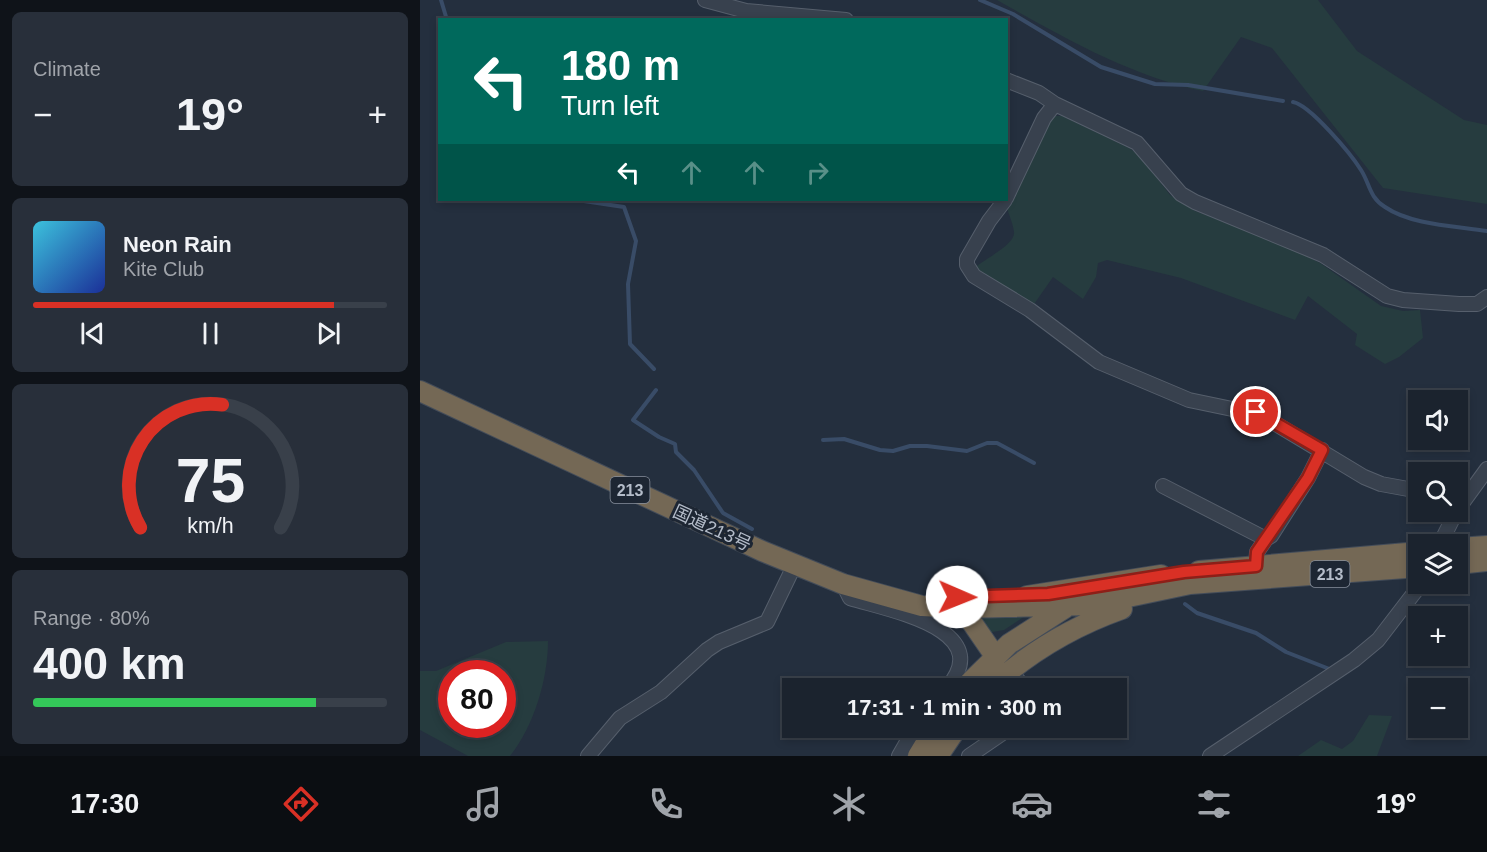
<!DOCTYPE html>
<meta charset="utf-8">
<style>
body{margin:0;font-family:Arial,"Noto Sans JP",sans-serif;background:#282f3a;color:#f1f3f6;height:100vh;display:flex;flex-direction:column;font-size:22px;white-space:nowrap}
*{box-sizing:border-box;margin:0}
p{font-size:20px;color:#a0a4aa}
.icon{flex:none;width:33px;height:33px;fill:none;stroke:currentColor;stroke-width:2;stroke-linecap:round;stroke-linejoin:round}
.map{position:relative;flex:1;overflow:hidden}
.details{display:flex;flex-direction:column;gap:12px;padding:12px;background:#0f1319;width:420px}
.details>*{flex:none}
.top-card{position:absolute;left:18px;top:18px;width:570px;height:183px;border-radius:0px;box-shadow:0 3px 9px #0003,0 0 0 2px #39404a;background:#00695c;color:#fff;overflow:hidden}
.buttons{position:absolute;left:988px;top:390px;display:grid;gap:12px}
.buttons a{display:grid;place-items:center;width:60px;height:60px;border-radius:0px;background:#1b232e;box-shadow:0 3px 9px #0003,0 0 0 2px #39404a;font-size:30px}
.speed{position:absolute;left:18px;top:660px;display:flex;gap:12px;font-size:30px;font-weight:700;text-align:center}
.speed>*{display:grid;place-content:center;width:78px;height:78px;border-radius:50%;background:#1b232e;box-shadow:0 3px 9px #0003,0 0 0 2px #39404a;line-height:1}
.speed .limit{border:9px solid #d22;background:#fff;color:#111}
.pin{position:absolute;display:grid;place-items:center;width:51px;height:51px;color:#fff;margin:-26px;border:3px solid #fff;border-radius:50%;box-shadow:0 2px 6px #0007}
.me{position:absolute;width:66px;margin:-33px;rotate:91deg;stroke-linejoin:round;filter:drop-shadow(0 0 4px #0008)}
.turn{display:flex;align-items:center;gap:21px;height:126px;padding:0 24px;font-size:27px}
.turn .icon{width:78px;height:78px;stroke-width:2.5}
.turn b{display:block;font-size:42px;line-height:51px}
.lanes{display:flex;align-items:center;height:57px;padding:0 24px;background:#0003;justify-content:center;gap:30px;direction:ltr}
.lanes .off{opacity:.35}
.big{font-size:45px;font-weight:700;line-height:1.1}
.details .widget{flex:1;display:flex;flex-direction:column;justify-content:center;gap:9px;min-width:0;padding:0 21px;border-radius:9px;background:#282f3a}
.details .dial{align-items:center;gap:0}
.dial svg{height:156px;overflow:visible;fill:none;stroke:#39404a;stroke-width:7;stroke-linecap:round;text-anchor:middle}
.dial text{fill:#f1f3f6;stroke:none}
.song{display:flex;align-items:center;gap:18px}
.cover{width:72px;height:72px;border-radius:9px;background:linear-gradient(135deg,hsl(190 70% 55%),hsl(230 70% 35%))}
.played{height:6px;border-radius:3px;background:linear-gradient(90deg,#d93025 85%,#39404a 85%)}
.keys{display:flex;justify-content:space-around;direction:ltr}
.heat{display:flex;justify-content:space-between;align-items:center;font-size:33px;direction:ltr}
.charge{height:9px;border-radius:4px;background:linear-gradient(90deg,#34c759 80%,#39404a 0)}
.trip{position:absolute;left:362px;top:678px;width:345px;height:60px;border-radius:0px;background:#1b232e;box-shadow:0 3px 9px #0003,0 0 0 2px #39404a;font-weight:700;line-height:60px;text-align:center}
.tabs{display:flex;height:96px;justify-content:space-around;align-items:center;background:#0b0e12;color:#a0a4aa}
.tabs .icon{width:42px;height:42px}
.tabs .selected{color:#d93025}
.tabs b{font-size:27px;color:#f1f3f6}
main{display:flex;flex:1;min-height:0}
.map>svg:first-child{display:block}
.green{fill:#263c3f;fill-rule:evenodd}
.lines{fill:none;stroke-linecap:round;stroke-linejoin:round}
.stream{stroke:#394c67;stroke-width:4}
.minor-casing{stroke:#565f6c;stroke-width:16}
.highway-casing{stroke:#434c59;stroke-width:22}
.minor{stroke:#38414e;stroke-width:14}
.highway{stroke:#746855;stroke-width:20}
.route-casing{stroke:#8d1f18;stroke-width:15}
.route{stroke:#d93025;stroke-width:10}
.labels{text-anchor:middle;dominant-baseline:central;stroke-width:6;stroke-linejoin:round;paint-order:stroke}
.shield{fill:#1d2633;stroke:#878f9c;stroke-width:1.5}
.shield-label{font-size:16px;font-weight:bold;fill:#b4bcc9}
.street-label{font-size:18px;fill:#b4bcc9;stroke:#1d2633}
</style>
<main>
<section class="details">
<div class="widget"><p>Climate</p>
<div class="heat"><a>−</a><b class="big">19°</b><a>+</a></div>
</div>
<div class="widget">
<div class="song"><i class="cover"></i><div><b>Neon Rain</b><p>Kite Club</p></div></div>
<div class="played"></div>
<div class="keys"><svg class="icon" aria-label="previous" viewBox="0 0 24 24"><path d="M18 5L8 12l10 7zM5 5v14"/></svg><svg class="icon" aria-label="pause" viewBox="0 0 24 24"><path d="M8 5v14M16 5v14"/></svg><svg class="icon" aria-label="next" viewBox="0 0 24 24"><path d="M6 5l10 7-10 7zM19 5v14"/></svg></div>
</div>
<div class="widget dial"><svg viewBox="0 0 100 80">
<path d="M14 69A42 42 0 1 1 86 69"/>
<path d="M14 69A42 42 0 0 1 56 6" stroke="#d93025"/>
<text x="50" y="56" font-size="32" font-weight="700">75</text>
<text x="50" y="72" font-size="11">km/h</text>
</svg></div>
<div class="widget"><p>Range · 80%</p><b class="big">400 km</b><div class="charge"></div></div>
</section>
<div class="map">
<svg width="1067" height="756" viewBox="0 0 1067 756">
<rect width="100%" height="100%" fill="#242f3e"/>
<path class="green" d="M577,0H898L937,51L1044,120L1067,125V204L963,188L852,48L821,37L783,91C708,75 643,37 577,0Z
M629,116H642L709,148L720,156L750,195L775,211L864,245L900,263L961,306L983,311L1000,310L1003,338L979,357L965,364L935,345L937,334L888,296L875,320L761,278L687,260L678,263L676,277L663,299L633,277L612,307L552,270C562,260 596,245 594,232C593,223 588,213 586,204Z
M555,614L605,616L584,630L566,633Z
M128,641C128,679 114,726 90,756H48L0,730V671H16L86,642ZM32,674H82V724H32Z
M949,715L972,716L957,756H878L901,740L922,749L933,741Z"/>
<g class="lines">
<path class="stream" d="M21,0L27,20
M560,0L593,14L681,67L735,84L768,85L863,101
M873,102C890,105 931,154 941,170C950,184 949,197 965,207C991,225 1036,226 1067,231
M157,200L204,207L216,241L208,284L210,344L234,369
M236,390L213,420L239,437L255,444L256,452L274,470L303,513L332,529
M403,440L424,439L460,450L473,451L490,446H507L547,451L567,443H577L614,463
M765,604L777,613L836,633L866,652L912,670"/>
<defs>
<path id="minor" d="M285,0L326,11L426,20
M586,80L619,93L635,104L717,143L761,194L775,202L903,255L967,296L983,300L1039,304H1057L1067,297
M586,198L624,118L635,104
M585,200L569,221L547,259V265L554,276L610,310L679,362L769,400L841,415L944,477L961,484L999,491
M743,486L846,539L837,552L836,566
M1038,509L1067,469
M846,539L851,536L888,478L902,450
M1020,544L1036,512
M423,584L430,598C468,610 578,629 527,688
M590,671L605,688
M168,756L200,718L241,692L287,650L299,642L347,622L375,564
M479,756L495,728
M549,756L590,728
M790,756L934,660L958,640L1001,584"/>
<path id="highway" d="M0,391L342,551L423,584L502,606L542,608L670,605L770,584L999,567
M1038,548L1067,546
M1038,564L1067,561
M779,571L999,552
M607,596L741,575
M532,603L542,608L575,656
M544,688L589,644L645,608
M570,688C608,653 654,626 702,609
M498,756L515,728
M518,756L537,728"/>
</defs>
<use href="#minor" class="minor-casing"/>
<use href="#highway" class="highway-casing"/>
<use href="#minor" class="minor"/>
<use href="#highway" class="highway"/>
</g>
<g class="lines">
<defs>
<path id="route" d="M537,597L628,594L764,572L836,566L837,552L888,478L902,450L836,412"/>
</defs>
<use href="#route" class="route-casing"/>
<use href="#route" class="route"/>
</g>
<g class="labels">
<g class="shield">
<rect x="190.5" y="477" width="39" height="26" rx="4.5"/>
<rect x="890.5" y="561" width="39" height="26" rx="4.5"/>
</g>
<g class="shield-label">
<text x="210" y="490">213</text>
<text x="910" y="574">213</text>
</g>
<g class="street-label">
<text transform="translate(292 528) rotate(25)">国道213号</text>
</g>
</g>
</svg>
<div class="buttons">
<a><svg class="icon" aria-label="sound" viewBox="0 0 24 24"><path d="M4 9h4l5-4v14l-5-4H4zM17 9q2 3 0 6"/></svg></a>
<a><svg class="icon" aria-label="search" viewBox="0 0 24 24"><circle cx="10" cy="10" r="6"/><path d="M15 15l6 6"/></svg></a>
<a><svg class="icon" aria-label="layers" viewBox="0 0 24 24"><path d="M12 4l9 5-9 5-9-5zM3 14l9 5 9-5"/></svg></a>
<a>+</a>
<a>−</a>
</div>
<div class="speed"><div class="limit">80</div></div>
<div class="pin" style="left:836px;top:412px;background:#d93025"><svg class="icon" aria-label="arrive" viewBox="0 0 24 24"><path d="M6 21V4h12l-3 4 3 4H6"/></svg></div>
<svg class="me" style="left:537px;top:597px" viewBox="-20 -20 40 40"><circle r="19" fill="#fff"/><path d="M0-13L10 11 0 6-10 11z" fill="#d93025"/></svg>
<div class="trip">17:31 · 1 min · 300 m</div>
<div class="top-card">
<div class="turn"><svg class="icon" aria-label="left" viewBox="0 0 24 24"><path d="M17 20v-9H6M10 6l-5 5 5 5"/></svg><div><b>180 m</b>Turn left</div></div>
<div class="lanes"><svg class="icon" aria-label="left" viewBox="0 0 24 24"><path d="M17 20v-9H6M10 6l-5 5 5 5"/></svg><svg class="icon off" aria-label="ahead" viewBox="0 0 24 24"><path d="M12 20V5M6 11l6-6 6 6"/></svg><svg class="icon off" aria-label="ahead" viewBox="0 0 24 24"><path d="M12 20V5M6 11l6-6 6 6"/></svg><svg class="icon off" aria-label="right" viewBox="0 0 24 24"><path d="M7 20v-9h11M14 6l5 5-5 5"/></svg></div>
</div>
</div>
</main>
<nav class="tabs">
<b>17:30</b>
<svg class="icon selected" aria-label="directions" viewBox="0 0 24 24"><path d="M12 3l9 9-9 9-9-9zM9 14v-3h6M13 9l2 2-2 2"/></svg>
<svg class="icon" aria-label="music" viewBox="0 0 24 24"><path d="M9 18V5l10-2v13"/><circle cx="6" cy="18" r="3"/><circle cx="16" cy="16" r="3"/></svg>
<svg class="icon" aria-label="phone" viewBox="0 0 24 24"><path d="M5 4h4l2 5-3 2q2 4 5 5l2-3 5 2v4C11 20 4 13 5 4z"/></svg>
<svg class="icon" aria-label="climate" viewBox="0 0 24 24"><path d="M12 3v18M4 7l16 10M4 17L20 7"/></svg>
<svg class="icon" aria-label="car" viewBox="0 0 24 24"><path d="M5 17H2v-5l4-1 3-4h7l3 4 3 1v5h-3M9 17h6M6 11h13"/><circle cx="7" cy="17" r="2"/><circle cx="17" cy="17" r="2"/></svg>
<svg class="icon" aria-label="filters" viewBox="0 0 24 24"><path d="M4 7h16M4 17h16"/><circle cx="9" cy="7" r="2"/><circle cx="15" cy="17" r="2"/></svg>
<b>19°</b>
</nav>
